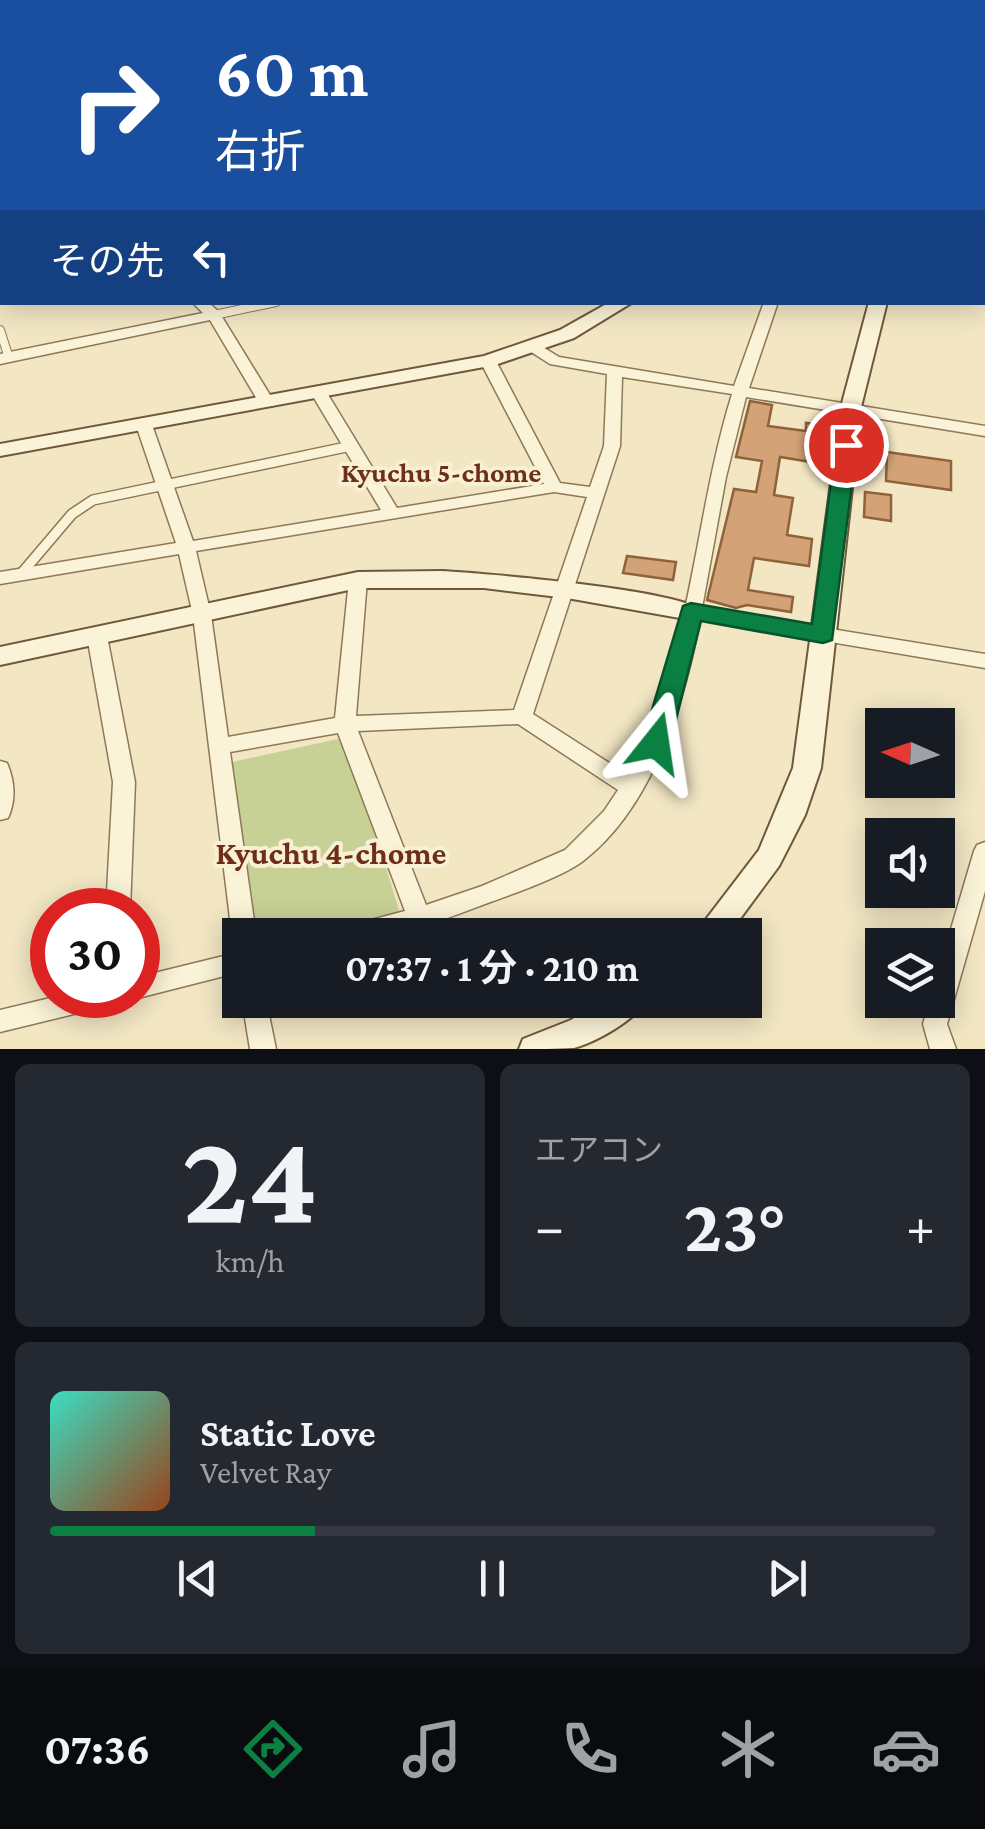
<!DOCTYPE html>
<html lang="ja">
<meta charset="utf-8">
<style>
body{margin:0;font-family:"Crimson Pro","Noto Sans JP",serif;background:#242831;color:#f1f3f6;height:100vh;display:flex;flex-direction:column;font-size:38px;white-space:nowrap}
*{box-sizing:border-box;margin:0}
p{font-size:32px;color:#9ea1a6}
.icon{flex:none;width:55px;height:55px;fill:none;stroke:currentColor;stroke-width:2;stroke-linecap:round;stroke-linejoin:round}
.map{position:relative;height:1049px;overflow:hidden}
.panel{display:flex;flex-direction:column;gap:15px;padding:15px;background:#0d0f14;flex:1}
.panel>*{flex:none}
.banner{position:absolute;left:0px;top:0px;width:985px;height:305px;box-shadow:0 5px 25px #0003;background:#1a4fa0;color:#fff;overflow:hidden}
.needle{width:65px;rotate:273deg}
.tools{position:absolute;left:865px;top:708px;display:grid;gap:20px}
.tools a{display:grid;place-items:center;width:90px;height:90px;border-radius:0px;background:#171b24;box-shadow:0 5px 25px #0003;font-size:50px}
.speed{position:absolute;left:30px;top:888px;display:flex;gap:20px;font-size:50px;font-weight:700;text-align:center}
.speed>*{display:grid;place-content:center;width:130px;height:130px;border-radius:50%;background:#171b24;box-shadow:0 5px 25px #0003;line-height:1}
.speed .limit{border:15px solid #d22;background:#fff;color:#111}
.pin{position:absolute;display:grid;place-items:center;width:85px;height:85px;color:#fff;margin:-42px;border:5px solid #fff;border-radius:50%;box-shadow:0 2px 10px #0007}
.me{position:absolute;width:110px;margin:-55px;rotate:15deg;stroke-linejoin:round;filter:drop-shadow(0 0 8px #0008)}
.turn{display:flex;align-items:center;gap:35px;height:210px;padding:0 50px;font-size:45px}
.turn .icon{width:130px;height:130px;stroke-width:2.5}
.turn b{display:block;font-size:70px;line-height:85px}
.then{display:flex;align-items:center;height:95px;padding:0 50px;background:#0003;gap:20px;font-size:38px}
.big{font-size:75px;font-weight:700;line-height:1.1}
.panel .card{flex:1;display:flex;flex-direction:column;justify-content:center;gap:15px;min-width:0;padding:0 35px;border-radius:15px;background:#242831}
.panel .dial{align-items:center;gap:0}
.dial b{font-size:130px;line-height:1}
.song{display:flex;align-items:center;gap:30px}
.cover{width:120px;height:120px;border-radius:15px;background:linear-gradient(135deg,hsl(170 70% 55%),hsl(20 70% 35%))}
.played{height:10px;border-radius:5px;background:linear-gradient(90deg,#0b8043 30%,#363941 30%)}
.keys{display:flex;justify-content:space-around;direction:ltr}
.heat{display:flex;justify-content:space-between;align-items:center;font-size:55px;direction:ltr}
.panel .tiles{flex:1;display:grid;gap:15px;grid-template-columns:1fr 1fr}
.card:last-child{grid-column:span 2}
.trip{position:absolute;left:222px;top:918px;width:540px;height:100px;border-radius:0px;background:#171b24;box-shadow:0 5px 25px #0003;font-weight:700;line-height:100px;text-align:center}
.dock{display:flex;height:160px;justify-content:space-around;align-items:center;background:#090b0e;color:#9ea1a6}
.dock .icon{width:70px;height:70px}
.dock .on{color:#0b8043}
.dock b{font-size:45px;color:#f1f3f6}
.map>svg:first-child{display:block}
.green{fill:#c7d196}
.building{fill:#d3a276;stroke:#8f623c;stroke-width:2.5}
.lines{fill:none;stroke-linecap:round;stroke-linejoin:round}
.lane-far1-casing{stroke:#8e7858;stroke-width:10}
.lane-casing{stroke:#8e7858;stroke-width:12}
.street-casing{stroke:#8e7858;stroke-width:3}
.secondary-casing{stroke:#70583b;stroke-width:4}
.lane-far1{stroke:#fbf3d7;stroke-width:8}
.lane{stroke:#fbf3d7;stroke-width:9}
.street{fill:#fbf3d7;fill-rule:evenodd}
.secondary{fill:#fbf3d7;fill-rule:evenodd}
.route{fill:#0b8043;stroke:#07532c;stroke-width:2.5}
.labels{text-anchor:middle;dominant-baseline:central;stroke-width:8;stroke-linejoin:round;paint-order:stroke}
.neighbourhood-label{font-size:28px;font-weight:bold;fill:#6d2f19;stroke:#f8f0d3}
.near-neighbourhood-label{font-size:32px;font-weight:bold;fill:#6d2f19;stroke:#f8f0d3}
</style>
<div class="map">
<svg width="985" height="1049" viewBox="0 0 985 1049">
<rect width="100%" height="100%" fill="#f2e6c3"/>
<path class="green" d="M347,737L401,917L317,935H253L232,762Z"/>
<path class="building" d="M750,401L772,405L768,426L806,431V423L825,425V443L813,441L811,462L780,457L774,495L793,498L787,535L812,539L809,566L754,558L748,590L793,597L791,612L747,605L736,608L707,600L734,489L756,492L762,461L736,457Z
M887,452L951,461V490L886,481Z
M865,492L891,495V521L864,517Z
M627,556L676,562L673,580L623,573Z"/>
<g class="lines">
<defs>
<path id="lane-far1" d="M214,315L276,302
M0,330L9,358"/>
<path id="lane" d="M21,574L72,514L93,500L351,446"/>
<path id="street" d="M144,0H154V2H145Z
M829,0H842L844,2H832Z
M985,17V23L982,24V18Z
M982,70H985V76H982Z
M982,144H985V152L982,151Z
M982,191L985,192V200L982,199Z
M982,260L985,261V275L982,274Z
M192,302H208L219,312L275,403L273,406H261L210,320L0,364V354L203,313Z
M764,302H778L749,388L985,426V436L746,397L726,477L702,608L985,654V668L700,620C684,704 652,808 583,861C562,877 510,895 485,904C453,916 423,928 391,934C374,937 354,935 337,935L341,928L405,911L338,733L230,752L256,935H240V943L236,942L232,935L193,615L179,554L0,584V572L176,543L136,425L144,420L152,425L193,541L381,510L311,393L319,388L327,393L397,508L544,484L480,361L488,356L496,361L560,483L590,487L604,446L607,374L550,364L528,350V344H538L559,357L734,386ZM622,377L732,394C693,520 692,659 628,775L533,714L620,446ZM554,492L587,497L514,710L356,716L367,580L358,574L349,580L335,718L228,737L211,615L196,551ZM518,724L618,790L604,811L565,850L482,886L426,905L358,731Z
M97,630L104,631L107,636L135,782L130,910H106L113,782L87,636L90,631Z
M0,761L7,763C15,781 16,801 8,818L0,820Z
M985,842V891L947,1024L956,1049H930L923,1024L930,1000H938V973L974,851L977,845Z
M240,952V972L138,998L131,995H138V977Z
M63,995H119L116,1002L107,1006L0,1032V1010Z
M242,1000H266L276,1049H250Z"/>
<path id="secondary" d="M318,0H330V2H318Z
M638,0H655L656,2H640Z
M0,31L2,32V42L0,41Z
M610,302H633L574,338L495,365L0,456V444L484,356L560,330Z
M869,302H887L861,407L821,768L805,815L779,866L728,935H694L759,850L793,768L841,407Z
M442,571C480,573 686,590 703,612L691,620L567,598L484,588H358L0,665V647L358,572Z
M603,1000H646C636,1020 596,1042 574,1048C558,1049 536,1049 519,1049L523,1039L571,1020Z"/>
</defs>
<use href="#lane-far1" class="lane-far1-casing"/>
<use href="#lane" class="lane-casing"/>
<use href="#street" class="street-casing"/>
<use href="#secondary" class="secondary-casing"/>
<use href="#lane-far1" class="lane-far1"/>
<use href="#lane" class="lane"/>
<use href="#street" class="street"/>
<use href="#secondary" class="secondary"/>
</g>
<path class="route" d="M846,439L857,445L832,640L823,643L701,621L670,743L666,750H646L642,743L683,606L691,603L812,624L836,445Z"/>
<g class="labels">
<g class="neighbourhood-label">
<text x="441" y="472">Kyuchu 5-chome</text>
</g>
<g class="near-neighbourhood-label">
<text x="331" y="853">Kyuchu 4-chome</text>
</g>
</g>
</svg>
<div class="tools">
<a><svg class="needle" viewBox="-14 -14 28 28"><path d="M0-13l5 13h-10z" fill="#e53935"/><path d="M0 13l5-13h-10z" fill="#9ea1a6"/></svg></a>
<a><svg class="icon" aria-label="sound" viewBox="0 0 24 24"><path d="M4 9h4l5-4v14l-5-4H4zM17 9q2 3 0 6"/></svg></a>
<a><svg class="icon" aria-label="layers" viewBox="0 0 24 24"><path d="M12 4l9 5-9 5-9-5zM3 14l9 5 9-5"/></svg></a>
</div>
<div class="speed"><div class="limit">30</div></div>
<div class="pin" style="left:846px;top:445px;background:#d93025"><svg class="icon" aria-label="arrive" viewBox="0 0 24 24"><path d="M6 21V4h12l-3 4 3 4H6"/></svg></div>
<svg class="me" style="left:656px;top:743px" viewBox="-20 -20 40 40"><path d="M0-17L14 15 0 8-14 15z" fill="#0b8043" stroke="#fff" stroke-width="4"/></svg>
<div class="trip">07:37 · 1 分 · 210 m</div>
<div class="banner">
<div class="turn"><svg class="icon" aria-label="right" viewBox="0 0 24 24"><path d="M7 20v-9h11M14 6l5 5-5 5"/></svg><div><b>60 m</b>右折</div></div>
<div class="then">その先<svg class="icon" aria-label="left" viewBox="0 0 24 24"><path d="M17 20v-9H6M10 6l-5 5 5 5"/></svg></div>
</div>
</div>
<section class="panel">
<div class="tiles">
<div class="card dial"><b>24</b><p>km/h</p></div>
<div class="card"><p>エアコン</p>
<div class="heat"><a>−</a><b class="big">23°</b><a>+</a></div>
</div>
<div class="card">
<div class="song"><i class="cover"></i><div><b>Static Love</b><p>Velvet Ray</p></div></div>
<div class="played"></div>
<div class="keys"><svg class="icon" aria-label="previous" viewBox="0 0 24 24"><path d="M18 5L8 12l10 7zM5 5v14"/></svg><svg class="icon" aria-label="pause" viewBox="0 0 24 24"><path d="M8 5v14M16 5v14"/></svg><svg class="icon" aria-label="next" viewBox="0 0 24 24"><path d="M6 5l10 7-10 7zM19 5v14"/></svg></div>
</div>
</div>
</section>
<nav class="dock">
<b>07:36</b>
<svg class="icon on" aria-label="directions" viewBox="0 0 24 24"><path d="M12 3l9 9-9 9-9-9zM9 14v-3h6M13 9l2 2-2 2"/></svg>
<svg class="icon" aria-label="music" viewBox="0 0 24 24"><path d="M9 18V5l10-2v13"/><circle cx="6" cy="18" r="3"/><circle cx="16" cy="16" r="3"/></svg>
<svg class="icon" aria-label="phone" viewBox="0 0 24 24"><path d="M5 4h4l2 5-3 2q2 4 5 5l2-3 5 2v4C11 20 4 13 5 4z"/></svg>
<svg class="icon" aria-label="climate" viewBox="0 0 24 24"><path d="M12 3v18M4 7l16 10M4 17L20 7"/></svg>
<svg class="icon" aria-label="car" viewBox="0 0 24 24"><path d="M5 17H2v-5l4-1 3-4h7l3 4 3 1v5h-3M9 17h6M6 11h13"/><circle cx="7" cy="17" r="2"/><circle cx="17" cy="17" r="2"/></svg>
</nav>
